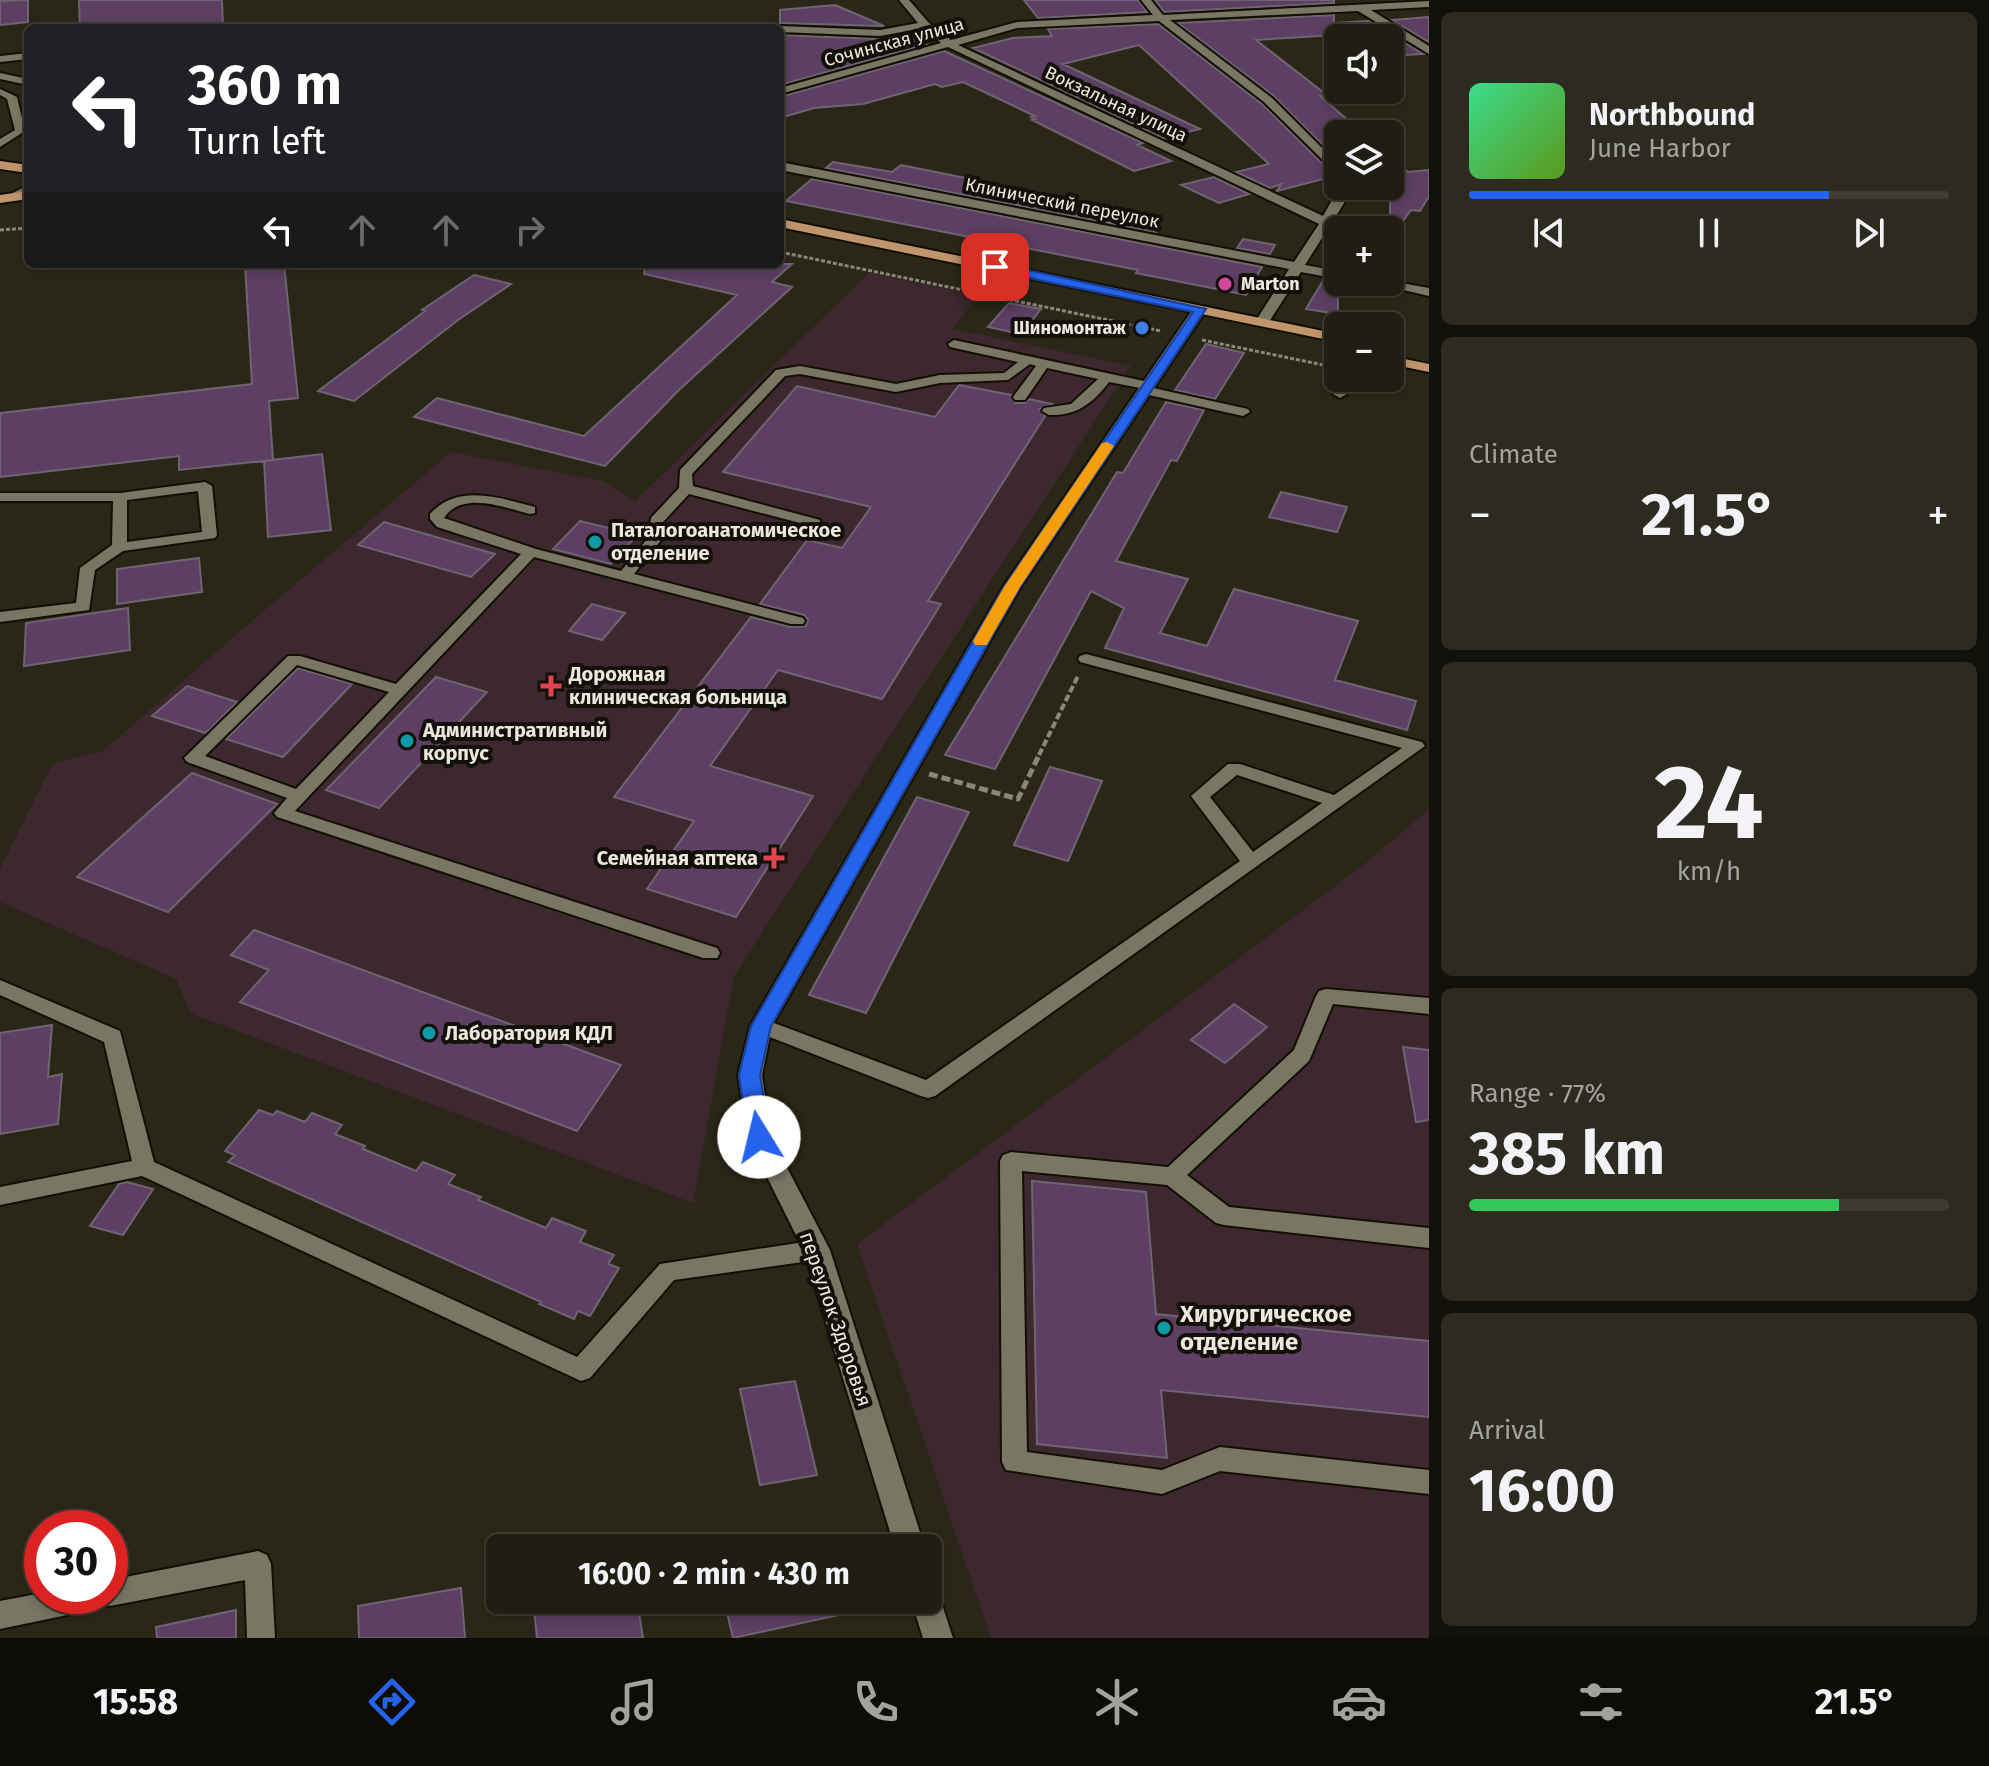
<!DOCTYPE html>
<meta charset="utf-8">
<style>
body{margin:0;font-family:"Fira Sans",sans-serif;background:#2d2a20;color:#f1f3f6;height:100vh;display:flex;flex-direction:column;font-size:30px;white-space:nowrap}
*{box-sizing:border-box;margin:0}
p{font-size:26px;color:#a2a29f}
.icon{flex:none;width:44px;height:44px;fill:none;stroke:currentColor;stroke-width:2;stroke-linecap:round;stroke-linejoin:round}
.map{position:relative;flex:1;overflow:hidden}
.details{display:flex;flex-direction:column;gap:12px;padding:12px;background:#12100a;width:560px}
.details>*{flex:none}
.banner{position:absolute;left:24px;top:24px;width:760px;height:244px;border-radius:12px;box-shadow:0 4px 12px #0003,0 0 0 2px #3d3b32;background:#202124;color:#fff;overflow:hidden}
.fabs{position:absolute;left:1324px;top:24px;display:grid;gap:16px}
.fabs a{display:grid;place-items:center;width:80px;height:80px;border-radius:12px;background:#201d12;box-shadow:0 4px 12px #0003,0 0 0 2px #3d3b32;font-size:40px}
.speed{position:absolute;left:24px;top:1510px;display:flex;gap:16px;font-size:40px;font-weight:700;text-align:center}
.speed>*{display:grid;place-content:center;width:104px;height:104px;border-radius:50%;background:#201d12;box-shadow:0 4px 12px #0003,0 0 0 2px #3d3b32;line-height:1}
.speed .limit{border:12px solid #d22;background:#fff;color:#111}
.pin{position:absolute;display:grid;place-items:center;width:68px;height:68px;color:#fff;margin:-34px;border-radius:16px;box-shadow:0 4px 12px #0006}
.me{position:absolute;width:88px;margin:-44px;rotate:351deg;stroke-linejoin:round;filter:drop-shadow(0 0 6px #0008)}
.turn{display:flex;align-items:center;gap:28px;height:168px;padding:0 32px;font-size:36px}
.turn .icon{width:104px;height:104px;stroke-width:2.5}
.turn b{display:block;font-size:56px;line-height:68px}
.lanes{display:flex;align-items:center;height:76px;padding:0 32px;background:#0003;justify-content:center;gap:40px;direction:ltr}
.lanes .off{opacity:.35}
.big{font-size:60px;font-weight:700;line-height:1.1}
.details .widget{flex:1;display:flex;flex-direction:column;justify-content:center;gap:12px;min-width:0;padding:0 28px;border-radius:12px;background:#2d2a20}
.details .dial{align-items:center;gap:0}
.dial b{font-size:104px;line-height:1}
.song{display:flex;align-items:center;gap:24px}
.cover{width:96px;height:96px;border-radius:12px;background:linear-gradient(135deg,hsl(150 70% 55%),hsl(90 70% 35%))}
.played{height:8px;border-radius:4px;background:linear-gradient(90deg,#2563eb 75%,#3d3b32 75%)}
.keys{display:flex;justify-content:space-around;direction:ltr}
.heat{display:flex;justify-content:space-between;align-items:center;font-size:44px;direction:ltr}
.charge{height:12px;border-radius:6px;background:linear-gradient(90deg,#34c759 77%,#3d3b32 0)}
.trip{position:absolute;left:486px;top:1534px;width:456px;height:80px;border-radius:12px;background:#201d12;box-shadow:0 4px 12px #0003,0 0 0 2px #3d3b32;font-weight:700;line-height:80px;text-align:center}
.menu{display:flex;height:128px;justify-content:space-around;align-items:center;background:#0d0c07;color:#a2a29f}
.menu .icon{width:56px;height:56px}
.menu .selected{color:#2563eb}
.menu b{font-size:36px;color:#f1f3f6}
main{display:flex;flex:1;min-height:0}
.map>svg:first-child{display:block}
.built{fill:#322d17}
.medical{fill:#3c282e}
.building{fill:#5c3f63;stroke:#6f6472;stroke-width:2}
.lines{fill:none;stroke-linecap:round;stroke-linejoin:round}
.lane-casing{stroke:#131003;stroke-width:4}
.street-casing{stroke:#131003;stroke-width:4}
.secondary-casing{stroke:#131003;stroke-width:4}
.primary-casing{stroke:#131003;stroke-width:4}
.path-far2{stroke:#89867a;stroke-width:3;stroke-dasharray:4 2;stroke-linecap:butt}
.path-far1{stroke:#89867a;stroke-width:4;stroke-dasharray:7 3;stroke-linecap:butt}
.path{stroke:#89867a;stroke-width:5;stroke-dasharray:9 4;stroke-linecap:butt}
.lane{fill:#7a7664;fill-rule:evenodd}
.street{fill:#7a7664;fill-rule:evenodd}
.secondary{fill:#7a7664;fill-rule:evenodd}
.primary{fill:#c1956c;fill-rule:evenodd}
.route{fill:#2563eb;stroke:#184099;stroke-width:2}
.slow{fill:#f59e0b}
.hotel-dot{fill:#d1479c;stroke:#121009;stroke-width:3}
.shop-dot{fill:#3f7fe0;stroke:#121009;stroke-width:3}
.culture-dot{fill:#0f9aa8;stroke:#121009;stroke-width:3}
.health-dot{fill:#e0444e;stroke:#121009;stroke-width:3}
.labels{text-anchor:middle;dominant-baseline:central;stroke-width:8;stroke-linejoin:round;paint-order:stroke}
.far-street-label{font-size:18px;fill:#ebe9df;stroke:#121009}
.far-poi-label{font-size:18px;font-weight:bold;fill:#ebe9df;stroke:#121009;text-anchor:start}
.poi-label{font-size:20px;font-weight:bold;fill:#ebe9df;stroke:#121009;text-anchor:start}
.street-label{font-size:20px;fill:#ebe9df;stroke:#121009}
.near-poi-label{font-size:24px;font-weight:bold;fill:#ebe9df;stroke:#121009;text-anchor:start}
</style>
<main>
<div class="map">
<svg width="1429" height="1638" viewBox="0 0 1429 1638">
<rect width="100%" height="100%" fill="#2b2718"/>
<path class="built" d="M302,264H474L469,267H384L302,271Z"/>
<path class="medical" d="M869,273L978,295L953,329L1131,366L734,976L693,1203L190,1013L176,979L0,902V869L53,763L103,751L253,620L451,452L603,481L635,501Z
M1429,809V1638H991L857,1244L1362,866Z"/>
<path class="building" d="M28,0V22L0,25V1Z
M79,0H222L223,28H80Z
M1024,0H1138L1147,12L1038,18Z
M1155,0H1334V3L1164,12Z
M835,5L884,26L780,23V10Z
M1334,15V23L1369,21L1423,54L1390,56V38H1350L1334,26L1335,35L1256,40L1328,96H1320L1358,129L1338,130V160L1274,96L1178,23Z
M1429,17V42L1392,20Z
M1158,24L1262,104L1335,176L1277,191L1281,184L1270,188L1236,172L1269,164L1139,45L1063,64L1200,129L1164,138L973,48L1013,38L1052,36L1048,29Z
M904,34L927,44L780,85V35L880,39Z
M944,51L1143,143L1137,145L1171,161L1134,171L1032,120L1035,119L1031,117L1035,116L963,82L942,87L935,84L863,104L814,108L780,118V97Z
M1390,158L1408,172L1429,170V196L1420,211L1411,210L1390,239Z
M833,162L892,172L901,165L971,179L969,181L1156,221V232L826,168Z
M1214,177L1249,194L1219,203L1181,185Z
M812,179L1262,267L1246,295L1136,273L1138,270L786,201Z
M1243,239L1275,245L1270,254L1237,248Z
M245,264H284L298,398L269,401L273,460L179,470V456L0,477V413L252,384Z
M645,264H792L772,282L792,287L680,389L605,466L414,417L437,398L584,436L737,295L644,274Z
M474,275L511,284L458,320L354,401L318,391L425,311L422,310Z
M1324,279L1338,282V314L1306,309Z
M1009,303L1041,309L1021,334L988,327Z
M1206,344L1244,353L1215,399L1175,390Z
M959,385L1011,395L1015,403H1025L1029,399L1052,404L1040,409L1045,416L928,601L941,604L882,699L778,670L710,766L813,796L736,917L647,889L694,821L614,797L751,617L790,627L806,626L808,619L804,615L760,604L807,540L842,548L871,507L723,472L797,386L935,417Z
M1166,402L1204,410L1177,461L1171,460L1116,561L1188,579L1160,633L1207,646L1234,589L1358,621L1335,680L1416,701L1407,730L1105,648L1124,608L1091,591L995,769L945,755L1117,472L1123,473Z
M322,454L331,530L268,537L264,461Z
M1281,492L1347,507L1337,532L1269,517Z
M580,521L637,535L611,564L553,549Z
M384,522L495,554L471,577L358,545Z
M199,558L202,592L117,604V569Z
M592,604L625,613L602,640L569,631Z
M128,608L130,650L24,666L26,623Z
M298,668L352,684L283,757L226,739Z
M436,677L487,692L379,808L326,790Z
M187,686L237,702L206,733L152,716Z
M1050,767L1102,781L1068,861L1014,845Z
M192,773L277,804L168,912L77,877Z
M917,797L969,812L866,1013L809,995Z
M254,930L621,1065L577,1131L240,1002L269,970L231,955Z
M1234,1004L1267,1027L1225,1063L1191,1040Z
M52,1025L48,1077L62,1074L58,1124L0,1134V1033Z
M1403,1047L1429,1050V1120L1416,1122Z
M259,1110L273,1115L277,1111L305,1122L312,1113L342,1125L335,1134L365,1146L363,1149L416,1171L423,1162L455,1175L448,1184L481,1197L478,1200L546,1228L552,1218L586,1231L580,1242L614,1255L608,1264L619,1268L590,1316L578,1311L574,1319L539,1304L541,1302L228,1162L235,1155L225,1151Z
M1032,1181L1146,1192L1156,1314L1429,1341V1417L1161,1390L1167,1458L1037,1444Z
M127,1182L153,1189L123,1235L90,1226L119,1184Z
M795,1381L817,1475L760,1485L740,1389Z
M461,1588L465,1638H359L358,1606Z
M533,1600H637L643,1638H537Z
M724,1600H856L857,1611L733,1638Z
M236,1610V1638H157L156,1627Z"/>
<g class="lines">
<defs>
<path id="lane" d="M0,89L17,97L25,131L0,147V139L15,130L7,99L0,95Z
M954,340L1153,383V388L1248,409L1250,412L1243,416L1140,393V388L1109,382C1093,403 1077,416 1049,415L1042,411L1044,408L1071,404L1098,379L1047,368L1025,400H1015L1013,397L1036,366L1030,364L1008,380L940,383L896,392L800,374L785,376L692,474L693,486L820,520V526L815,527L689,494L663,522L662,539L634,574L803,618L805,621L803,624H791L534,557L295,811L717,948L720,953L717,958H703L277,817L274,813L287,798L187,762L184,758L288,656H300L396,684L521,554L437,527L430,519V514C458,483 500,498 535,507V513L530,514C505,508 462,490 444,518L536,549L621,571L648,538L651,518L679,488L680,470L776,370L800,366L896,384L940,375L1004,373L1018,362L950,347L948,344ZM297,665L389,692L296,789L205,756Z
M1341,378H1353L1347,394L1340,398L1333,394Z
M205,482L212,486L217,535L215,538L123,551L95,570L89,610L0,622V612L76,603L80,568L112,545L113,501H0V493H120ZM198,491L202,532L127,542V500Z
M1086,654L1422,742L1425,746L935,1096L928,1098L921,1096L754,1031L751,1026L754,1021L761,1018L926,1080L1240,861L1191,796L1228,764H1240L1334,795L1402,748L1080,662L1078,659L1080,656ZM1237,775L1322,803L1253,852L1210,797Z
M0,980L120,1031L154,1162L577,1357L660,1264L817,1240L825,1243L828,1250L825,1257L817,1260L674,1280L590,1378L581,1381L142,1176L0,1205V1187L132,1161L104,1042L0,995Z
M1326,989L1429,998V1014L1333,1004L1309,1061L1187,1175L1229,1207L1429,1228V1248L1224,1225L1216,1223L1167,1185L1022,1171L1027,1452L1162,1470L1220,1447L1429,1470V1494L1220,1471L1162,1494L1006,1470L1002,1462L1000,1161L1003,1155L1011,1152L1168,1167L1294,1050L1316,996L1319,991Z
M258,1551L267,1555L271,1564L275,1638H247L245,1580L110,1606L106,1605L96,1609L0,1629V1601L42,1593V1596H110V1580Z"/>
<path id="street" d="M899,0H909L929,23L951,40L1017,22L1153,15L1141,0H1151L1163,15L1429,1V7L1371,10L1429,46V54L1358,11L1170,20L1272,98L1338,164V175L1264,102L1159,21L1017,28L958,45L1323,216L1340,186H1352L1353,189L1305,265L1338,271V279L1301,272L1267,325L1262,326L1255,322L1289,269L780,170V162L1294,262L1319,224L948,47L780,94V88L941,43L923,28L880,36L780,32V28H776L780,26L880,30L918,23Z
M28,53V59L0,62V56Z
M1390,281L1429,288V296L1369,282Z
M1195,306L1207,309L1021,587L772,1026L762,1075L771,1137L830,1250L925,1548H895L804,1251L747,1137L738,1075L750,1026L1003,587Z
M928,1586L937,1589L953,1638H923L911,1600H928Z"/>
<path id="secondary" d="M0,73L28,79V85L0,79Z
M28,185V194L13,200L7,196Z"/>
<path id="primary" d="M0,161L28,165V173L0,169Z
M28,191V199L0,203V195Z
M780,219L1338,334V342L780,227Z
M1390,356L1429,364V372L1390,364Z"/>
</defs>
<use href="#lane" class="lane-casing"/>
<use href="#street" class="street-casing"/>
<use href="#secondary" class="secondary-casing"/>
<use href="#primary" class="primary-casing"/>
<path class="path-far2" d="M0,230L28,228
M780,252L1161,331
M1202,340L1333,367"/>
<path class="path-far1" d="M1039,755L1078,676"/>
<path class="path" d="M929,774L1018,799L1040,753"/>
<use href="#lane" class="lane"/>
<use href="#street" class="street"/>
<use href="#secondary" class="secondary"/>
<use href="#primary" class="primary"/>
</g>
<path class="route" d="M995,263L1206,309L1020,587L771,1026L760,1075L770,1137L767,1143L759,1146L751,1143L748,1137L739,1075L751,1026L1004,587L1193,312L990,270V264Z"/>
<path class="slow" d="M1107,442L1114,446L1020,587L989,641L987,645H975L973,641L1004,587L1102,443Z"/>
<circle class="hotel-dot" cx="1225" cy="284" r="8"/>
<circle class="shop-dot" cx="1142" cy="328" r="8"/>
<g class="culture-dot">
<circle cx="595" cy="542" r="8"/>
<circle cx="407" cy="741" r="8"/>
<circle cx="429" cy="1033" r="8"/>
<circle cx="1164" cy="1328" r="8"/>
</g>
<g class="health-dot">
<path d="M547 674h8v8h8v8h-8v8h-8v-8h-8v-8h8z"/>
<path d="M770 846h8v8h8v8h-8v8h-8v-8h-8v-8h8z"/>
</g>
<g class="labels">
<g class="far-street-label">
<text transform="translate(894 42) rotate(-15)">Сочинская улица</text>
<text transform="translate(1116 104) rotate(25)">Вокзальная улица</text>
<text transform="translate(1062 203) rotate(11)">Клинический переулок</text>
</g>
<g class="far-poi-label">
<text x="1241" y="284">Marton</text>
<text x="1126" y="328" text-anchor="end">Шиномонтаж</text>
</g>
<g class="poi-label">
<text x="611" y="530">Паталогоанатомическое<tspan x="611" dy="23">отделение</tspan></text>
<text x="569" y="674">Дорожная<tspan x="569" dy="23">клиническая больница</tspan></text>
<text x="423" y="730">Административный<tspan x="423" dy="23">корпус</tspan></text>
<text x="758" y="858" text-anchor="end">Семейная аптека</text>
<text x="445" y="1033">Лаборатория КДЛ</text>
</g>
<g class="street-label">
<text transform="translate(836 1319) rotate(71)">переулок Здоровья</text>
</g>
<g class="near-poi-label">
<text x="1180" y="1314">Хирургическое<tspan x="1180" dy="28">отделение</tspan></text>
</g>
</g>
</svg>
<div class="fabs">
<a><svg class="icon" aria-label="sound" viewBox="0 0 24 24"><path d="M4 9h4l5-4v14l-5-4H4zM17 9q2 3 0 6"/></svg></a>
<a><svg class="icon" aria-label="layers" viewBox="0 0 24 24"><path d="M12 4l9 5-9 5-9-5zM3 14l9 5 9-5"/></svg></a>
<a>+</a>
<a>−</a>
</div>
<div class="speed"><div class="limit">30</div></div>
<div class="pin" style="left:995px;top:267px;background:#d93025"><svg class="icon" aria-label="arrive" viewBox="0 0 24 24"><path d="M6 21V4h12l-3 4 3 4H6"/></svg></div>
<svg class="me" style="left:759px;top:1137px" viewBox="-20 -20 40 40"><circle r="19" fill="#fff"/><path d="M0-13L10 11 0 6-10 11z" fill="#2563eb"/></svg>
<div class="trip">16:00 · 2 min · 430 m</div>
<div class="banner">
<div class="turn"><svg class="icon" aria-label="left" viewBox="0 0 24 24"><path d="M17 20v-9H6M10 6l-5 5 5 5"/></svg><div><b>360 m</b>Turn left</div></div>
<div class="lanes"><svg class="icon" aria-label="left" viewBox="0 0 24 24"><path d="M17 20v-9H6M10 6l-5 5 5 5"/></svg><svg class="icon off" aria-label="ahead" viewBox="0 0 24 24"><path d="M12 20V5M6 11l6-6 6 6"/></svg><svg class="icon off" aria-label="ahead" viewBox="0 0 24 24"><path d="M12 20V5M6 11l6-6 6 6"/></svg><svg class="icon off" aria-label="right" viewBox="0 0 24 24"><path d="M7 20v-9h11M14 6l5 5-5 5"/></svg></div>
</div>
</div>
<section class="details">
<div class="widget">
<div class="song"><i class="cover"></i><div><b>Northbound</b><p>June Harbor</p></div></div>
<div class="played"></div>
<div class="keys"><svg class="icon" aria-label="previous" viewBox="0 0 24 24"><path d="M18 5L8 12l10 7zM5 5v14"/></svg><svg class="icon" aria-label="pause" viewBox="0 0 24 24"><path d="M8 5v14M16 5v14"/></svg><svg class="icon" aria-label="next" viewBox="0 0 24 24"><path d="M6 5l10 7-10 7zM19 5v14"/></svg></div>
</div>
<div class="widget"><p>Climate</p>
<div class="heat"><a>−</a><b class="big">21.5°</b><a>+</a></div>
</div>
<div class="widget dial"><b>24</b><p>km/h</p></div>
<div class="widget"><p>Range · 77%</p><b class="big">385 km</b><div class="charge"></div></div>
<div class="widget"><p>Arrival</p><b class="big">16:00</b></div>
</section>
</main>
<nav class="menu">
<b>15:58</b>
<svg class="icon selected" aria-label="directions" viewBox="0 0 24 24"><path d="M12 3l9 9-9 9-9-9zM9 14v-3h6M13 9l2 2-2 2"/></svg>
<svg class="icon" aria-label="music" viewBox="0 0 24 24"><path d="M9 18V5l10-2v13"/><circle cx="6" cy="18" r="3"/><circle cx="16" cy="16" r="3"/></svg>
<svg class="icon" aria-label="phone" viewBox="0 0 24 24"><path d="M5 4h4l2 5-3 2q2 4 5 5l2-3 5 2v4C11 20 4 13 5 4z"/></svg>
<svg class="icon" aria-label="climate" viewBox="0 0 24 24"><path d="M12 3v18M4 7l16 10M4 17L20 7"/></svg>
<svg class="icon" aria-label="car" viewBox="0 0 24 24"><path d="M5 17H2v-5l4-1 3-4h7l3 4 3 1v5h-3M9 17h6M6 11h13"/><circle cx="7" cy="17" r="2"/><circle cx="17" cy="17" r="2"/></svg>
<svg class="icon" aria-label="filters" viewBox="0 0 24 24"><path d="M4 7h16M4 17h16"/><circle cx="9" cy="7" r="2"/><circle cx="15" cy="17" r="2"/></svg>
<b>21.5°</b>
</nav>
